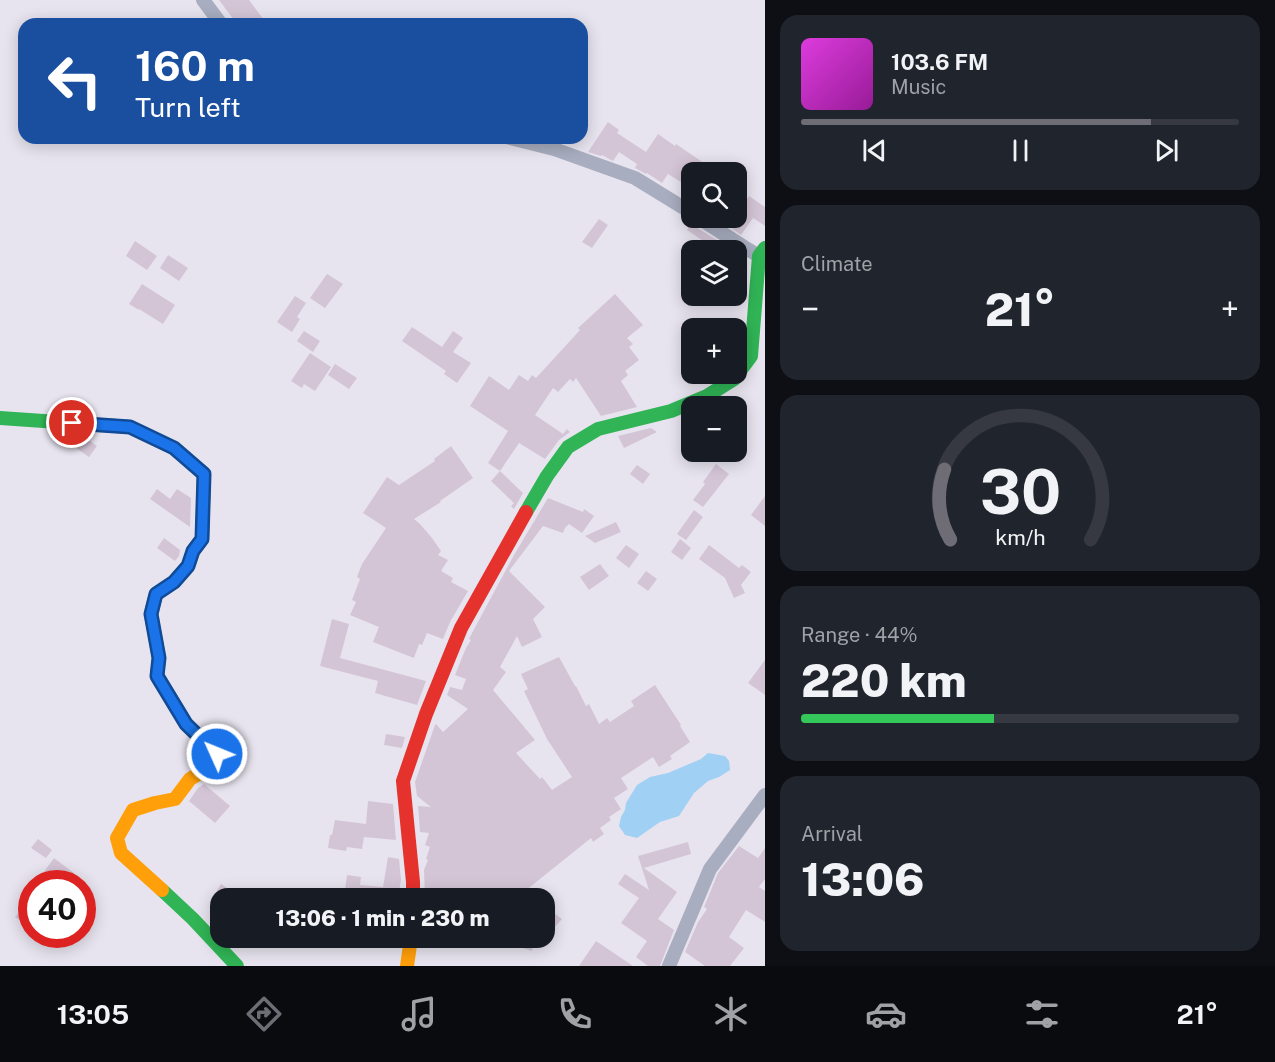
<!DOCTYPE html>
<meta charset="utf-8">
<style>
body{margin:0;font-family:"Public Sans",sans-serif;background:#20242c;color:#f1f3f6;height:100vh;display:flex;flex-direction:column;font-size:22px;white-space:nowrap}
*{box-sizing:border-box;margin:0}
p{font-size:20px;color:#9ea1a6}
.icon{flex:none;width:33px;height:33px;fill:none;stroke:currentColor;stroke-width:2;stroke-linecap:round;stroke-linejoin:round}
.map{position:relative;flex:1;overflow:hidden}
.panel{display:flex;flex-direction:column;gap:15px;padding:15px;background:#0d0f14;width:510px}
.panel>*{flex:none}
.banner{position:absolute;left:18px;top:18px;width:570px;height:126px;border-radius:18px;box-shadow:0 3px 15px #0003;background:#1a4fa0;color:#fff;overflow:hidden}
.tools{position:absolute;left:681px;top:162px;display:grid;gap:12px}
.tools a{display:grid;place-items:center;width:66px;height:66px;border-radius:12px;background:#171b24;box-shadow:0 3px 15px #0003;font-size:30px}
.speed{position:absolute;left:18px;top:870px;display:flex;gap:12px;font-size:30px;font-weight:700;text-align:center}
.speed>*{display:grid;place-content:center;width:78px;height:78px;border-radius:50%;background:#171b24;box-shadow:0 3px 15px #0003;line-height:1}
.speed .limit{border:9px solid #d22;background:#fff;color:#111}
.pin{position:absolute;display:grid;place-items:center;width:51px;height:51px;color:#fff;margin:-26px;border:3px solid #fff;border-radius:50%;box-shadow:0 2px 6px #0007}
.me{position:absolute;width:66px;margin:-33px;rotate:314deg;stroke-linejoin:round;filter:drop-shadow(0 0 4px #0008)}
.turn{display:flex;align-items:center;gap:21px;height:126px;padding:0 18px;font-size:27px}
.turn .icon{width:78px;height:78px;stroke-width:2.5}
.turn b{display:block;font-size:42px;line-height:51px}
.big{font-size:45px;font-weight:800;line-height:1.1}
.panel .widget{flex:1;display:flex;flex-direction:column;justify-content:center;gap:9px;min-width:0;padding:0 21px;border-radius:18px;background:#20242c}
.panel .dial{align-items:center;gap:0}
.dial svg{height:156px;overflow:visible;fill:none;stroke:#363941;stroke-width:7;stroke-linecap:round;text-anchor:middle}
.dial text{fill:#f1f3f6;stroke:none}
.song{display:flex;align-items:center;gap:18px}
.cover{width:72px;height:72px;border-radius:9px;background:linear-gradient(135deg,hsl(300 70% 55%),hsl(300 70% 35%))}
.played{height:6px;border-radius:3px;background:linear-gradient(90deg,#6e6c75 80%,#363941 80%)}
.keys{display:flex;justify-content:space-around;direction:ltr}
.heat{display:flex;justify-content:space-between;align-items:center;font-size:33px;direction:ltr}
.charge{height:9px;border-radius:4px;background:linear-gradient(90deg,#34c759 44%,#363941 0)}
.trip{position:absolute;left:210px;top:888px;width:345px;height:60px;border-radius:18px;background:#171b24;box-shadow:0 3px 15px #0003;font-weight:800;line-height:60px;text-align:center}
.tab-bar{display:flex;height:96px;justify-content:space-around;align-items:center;background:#090b0e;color:#9ea1a6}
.tab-bar .icon{width:42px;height:42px}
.tab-bar .selected{color:#6e6c75}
.tab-bar b{font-size:27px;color:#f1f3f6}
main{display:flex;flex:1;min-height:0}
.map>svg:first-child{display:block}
.water{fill:#a0d0f3}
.building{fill:#d4c5d6}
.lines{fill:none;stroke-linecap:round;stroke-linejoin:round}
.street{stroke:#a8adbf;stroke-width:14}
.fast{stroke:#30b455;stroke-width:14}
.slow{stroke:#ff9f0a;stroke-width:14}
.jam{stroke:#e5322d;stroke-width:14}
.route-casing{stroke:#114b97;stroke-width:15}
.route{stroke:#1a73e8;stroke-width:10}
</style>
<main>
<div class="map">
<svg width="765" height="966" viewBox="0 0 765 966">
<rect width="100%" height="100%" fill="#e7e4ef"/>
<path class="water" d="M708,753L725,756L729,761L730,770L719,777L708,781L694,793L679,816L660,822L637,838L625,835L619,826L621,817L625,810L626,803L637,785L650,777L668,773L701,759Z"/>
<path class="building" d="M219,0H249L267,24H237Z
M608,122L619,130L617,133L646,152L658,134L675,146L676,144L717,172H692V189L668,174L662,183L647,173L646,174L635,168L637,164L619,152L613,161L602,155L601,156L588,152Z
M749,196L765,207V226L753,218L741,235L730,227L743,209L741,208Z
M599,219L608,225L592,248L582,242Z
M692,223L694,226L733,250H715V249L687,230Z
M135,241L157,256L147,270L126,256Z
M168,255L188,268L179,281L160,268Z
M327,274L343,284L325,308L310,298Z
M142,284L175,305L163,324L139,309V310L129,304Z
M615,294L643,325L627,338L633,344L629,347L639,360L625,371L628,375L621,381L637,407L601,416L576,378L573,382L570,379L558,392L553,388L535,415L563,434L567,429L570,432L559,440L545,459L519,443L500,471L523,493L514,509L511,506L514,503L491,481L500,471L488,463L508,431L470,406L489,376L509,390L519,375L528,381L532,375L536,378L580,330L578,328Z
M295,296L306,303L297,317L300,319L292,332L277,322Z
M412,327L442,347L453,331L463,338L453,352L471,363L457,383L444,374L446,371L402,341Z
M304,331L320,341L313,352L297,341Z
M310,353L331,367L315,391L304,384L302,388L291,381Z
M335,364L357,378L349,389L328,375Z
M651,428L657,432L624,448L618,436Z
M56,434L83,436L97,446L89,457Z
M451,446L473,478L440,501L441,502L414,519L420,524L432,538L441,551L438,555L448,560L441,571L453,578L451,582L468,591L450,622L443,639L427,633L422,645L419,644L414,658L373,642L379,627L350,615L356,602L352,600L360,579L357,577L362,564L386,528L363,513L387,477L399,485L435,461L434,459Z
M716,464L729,474L703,507L693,500L705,484L703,482Z
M637,465L650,474L643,484L630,474Z
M157,489L170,499L177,489L191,498L190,527L150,499Z
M765,496V526L751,515Z
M548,498L583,512L584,509L594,516L582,533L569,524L565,528L563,533L543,526L509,571L545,607L533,619L542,637L522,647L517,636L500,667L506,672L493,690L535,740L516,753L540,779L542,777L552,790L572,777L547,739L524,691L528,689L521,674L559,657L575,686H576L586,706L589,704L599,724L607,718L610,722L634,706L631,701L655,685L681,725L680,726L690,742L670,756L672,759L659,767L653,757L621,778L628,789L614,798L621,809L609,817L611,820L600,828L604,834L593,842L591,838L525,891L536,898H425L424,870L428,860L426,859L430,847L425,845L429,833L420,832L418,806L431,807L417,796L415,782L435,725L436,724L443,732L468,709L447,695L450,687L462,690L466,679L455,675L466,648L471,640L469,639L472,633L514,555Z
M694,510L703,517L686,540L677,534Z
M616,522L621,532L595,543L585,536Z
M164,538L180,550L179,556L175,561L157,548Z
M680,539L691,548L682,560L671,552Z
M626,545L639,554L629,568L616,558Z
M709,545L739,568L742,565L751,572L741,585L745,593L734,598L725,578L699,559Z
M600,564L609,576L589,590L580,577Z
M646,571L657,579L648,591L637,583Z
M332,619L349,624L340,658L426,681L417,705L375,693L378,681L320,666Z
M765,660V695L748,683Z
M386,734L405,737L402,748L384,745Z
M204,784L230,806L215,823L189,801L198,788Z
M368,801L393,804L396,840L364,837L362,849L347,847L346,851L328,848L330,835H332L335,820L366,824Z
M38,839L52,850L46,858L31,848Z
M688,842L691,854L644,868L677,892L658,919L674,930L660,966H648L636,957L647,941L621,923L639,898L618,884L625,874L649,890L638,856Z
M739,846L758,858L765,848V879L759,887L765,891V922L746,910L729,937L744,948L730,966H705L685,952L698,922L707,909L704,907L718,873Z
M388,857L399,859L401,880L398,898L359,897V898H344L347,875L361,877L360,885L383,887Z
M54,858L74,873L67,884H35Z
M221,884L242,898H221L215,894Z
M32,896V929L15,917Z
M544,906L562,919L544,939Z
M498,938H535L532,951L497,940Z
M596,941L633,966H579Z"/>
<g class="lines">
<path class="street" d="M203,0L221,24
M510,138L554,149L635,178L692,213
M699,218L744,247L759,256
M669,966L710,869L765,795"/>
<path class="fast" d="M0,418L130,427L174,448L204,474L202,539L193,551L188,566L174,582L156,594L151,614L159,658L157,676L187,725
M526,512L547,476L568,447L598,429L671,411L707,396L734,379L751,356L759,256L765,248
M162,890L193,919L237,966"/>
<path class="slow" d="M162,890L121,853L117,838L133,810L155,803L175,799L190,779L213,765L217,754L187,725
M407,966L411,938"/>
<path class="jam" d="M413,898V882L403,781L426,714L461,628L526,512"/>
</g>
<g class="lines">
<defs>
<path id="route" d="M72,423L130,427L174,448L204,474L202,539L193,551L188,566L174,582L156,594L151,614L159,658L157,676L186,724L217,754"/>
</defs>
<use href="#route" class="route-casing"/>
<use href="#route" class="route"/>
</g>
</svg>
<div class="tools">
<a><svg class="icon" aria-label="search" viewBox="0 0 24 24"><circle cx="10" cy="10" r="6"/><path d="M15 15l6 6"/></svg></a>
<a><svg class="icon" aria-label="layers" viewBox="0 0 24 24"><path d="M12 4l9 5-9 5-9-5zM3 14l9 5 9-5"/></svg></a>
<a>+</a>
<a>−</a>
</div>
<div class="speed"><div class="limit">40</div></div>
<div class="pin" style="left:72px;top:423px;background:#d93025"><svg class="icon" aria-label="arrive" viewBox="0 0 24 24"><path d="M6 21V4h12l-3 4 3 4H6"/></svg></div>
<svg class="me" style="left:217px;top:754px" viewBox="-20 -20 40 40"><circle r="17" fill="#1a73e8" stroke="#fff" stroke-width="3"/><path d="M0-11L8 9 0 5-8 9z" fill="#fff"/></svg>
<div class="trip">13:06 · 1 min · 230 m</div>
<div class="banner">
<div class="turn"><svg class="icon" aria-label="left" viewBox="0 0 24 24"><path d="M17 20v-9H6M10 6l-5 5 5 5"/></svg><div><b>160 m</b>Turn left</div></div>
</div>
</div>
<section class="panel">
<div class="widget">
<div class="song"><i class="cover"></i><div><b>103.6 FM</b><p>Music</p></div></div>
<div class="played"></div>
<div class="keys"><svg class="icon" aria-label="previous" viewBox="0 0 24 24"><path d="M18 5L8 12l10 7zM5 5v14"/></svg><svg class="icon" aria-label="pause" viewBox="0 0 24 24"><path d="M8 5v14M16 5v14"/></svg><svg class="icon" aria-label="next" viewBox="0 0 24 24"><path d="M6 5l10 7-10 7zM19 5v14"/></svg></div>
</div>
<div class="widget"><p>Climate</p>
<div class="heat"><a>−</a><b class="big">21°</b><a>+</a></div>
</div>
<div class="widget dial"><svg viewBox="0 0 100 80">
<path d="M14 69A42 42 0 1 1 86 69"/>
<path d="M14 69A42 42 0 0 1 11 33" stroke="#6e6c75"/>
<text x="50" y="56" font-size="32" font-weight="700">30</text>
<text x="50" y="72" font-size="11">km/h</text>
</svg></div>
<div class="widget"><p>Range · 44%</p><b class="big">220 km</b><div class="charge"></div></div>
<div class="widget"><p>Arrival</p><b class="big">13:06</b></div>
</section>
</main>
<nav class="tab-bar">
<b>13:05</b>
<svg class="icon selected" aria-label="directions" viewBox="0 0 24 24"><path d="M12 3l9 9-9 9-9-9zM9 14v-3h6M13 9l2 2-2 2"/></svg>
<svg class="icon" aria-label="music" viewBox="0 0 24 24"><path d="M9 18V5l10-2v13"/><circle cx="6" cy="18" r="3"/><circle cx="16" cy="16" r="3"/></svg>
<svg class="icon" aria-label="phone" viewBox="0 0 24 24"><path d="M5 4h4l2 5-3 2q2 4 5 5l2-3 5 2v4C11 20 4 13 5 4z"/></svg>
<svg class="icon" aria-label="climate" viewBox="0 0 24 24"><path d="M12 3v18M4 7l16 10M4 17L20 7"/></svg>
<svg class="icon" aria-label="car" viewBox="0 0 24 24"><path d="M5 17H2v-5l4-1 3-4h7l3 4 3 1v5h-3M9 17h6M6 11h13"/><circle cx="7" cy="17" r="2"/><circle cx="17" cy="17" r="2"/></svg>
<svg class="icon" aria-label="filters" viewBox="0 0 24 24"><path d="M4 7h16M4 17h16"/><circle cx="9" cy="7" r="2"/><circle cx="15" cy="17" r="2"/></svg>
<b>21°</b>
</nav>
